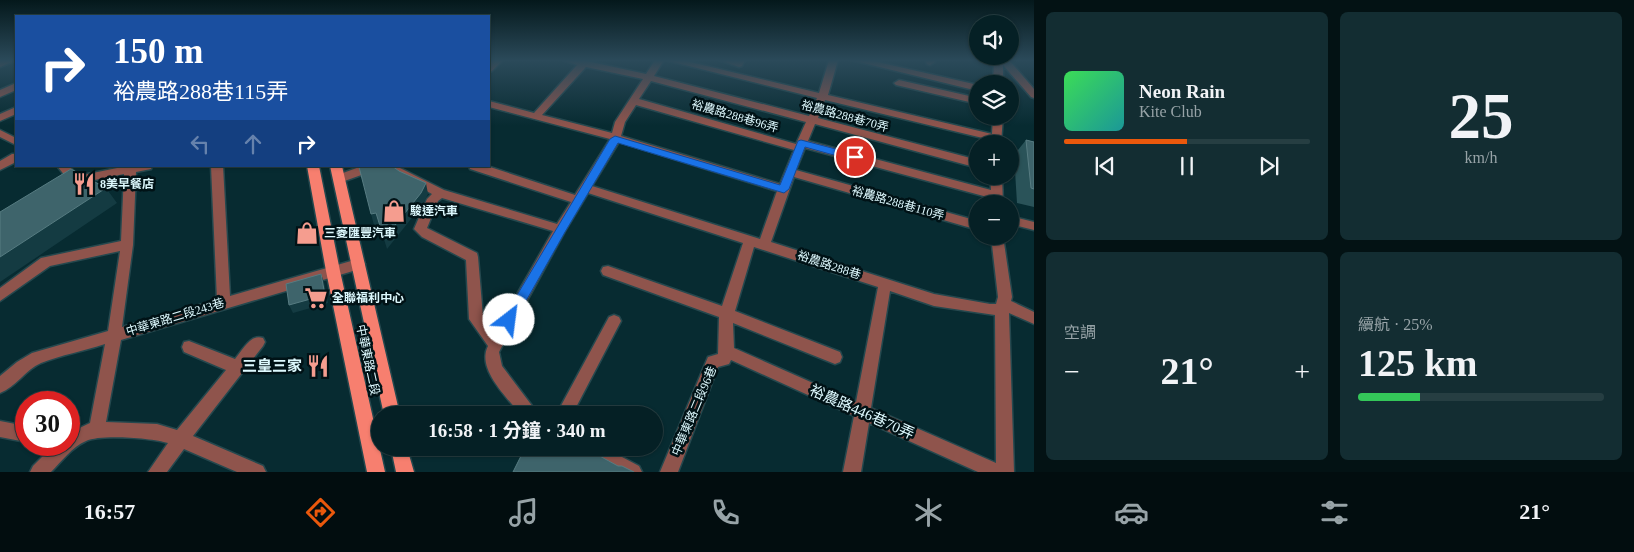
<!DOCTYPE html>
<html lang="zh-TW">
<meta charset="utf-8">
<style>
body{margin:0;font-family:"Times New Roman","Noto Sans TC",serif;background:#132d32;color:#f1f3f6;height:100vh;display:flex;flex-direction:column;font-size:19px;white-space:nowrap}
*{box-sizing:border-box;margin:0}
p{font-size:16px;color:#97a3a7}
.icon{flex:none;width:28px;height:28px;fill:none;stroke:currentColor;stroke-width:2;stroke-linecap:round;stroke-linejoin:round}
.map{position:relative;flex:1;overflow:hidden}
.drawer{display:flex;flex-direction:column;gap:12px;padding:12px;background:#031214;width:600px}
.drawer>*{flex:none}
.top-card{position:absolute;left:15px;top:15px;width:475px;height:152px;border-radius:0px;box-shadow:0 1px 4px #0004,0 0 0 1px #263e42;background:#1a4fa0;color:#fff;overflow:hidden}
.controls{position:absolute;left:969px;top:15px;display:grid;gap:10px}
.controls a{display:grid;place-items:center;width:50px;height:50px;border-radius:50%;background:#052025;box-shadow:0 1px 4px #0004,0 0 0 1px #263e42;font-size:25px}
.speed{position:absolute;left:15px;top:391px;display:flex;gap:10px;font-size:25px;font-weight:700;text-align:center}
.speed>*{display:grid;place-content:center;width:65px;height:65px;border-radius:50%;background:#052025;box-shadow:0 1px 4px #0004,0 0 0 1px #263e42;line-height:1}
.speed .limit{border:8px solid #d22;background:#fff;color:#111}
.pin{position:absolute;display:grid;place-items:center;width:42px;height:42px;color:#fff;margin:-21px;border:2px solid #fff;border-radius:50%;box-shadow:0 1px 5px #0007}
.me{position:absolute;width:55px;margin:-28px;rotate:30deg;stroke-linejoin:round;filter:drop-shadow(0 0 4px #0008)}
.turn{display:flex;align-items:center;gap:18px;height:105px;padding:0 15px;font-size:22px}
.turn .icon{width:65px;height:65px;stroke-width:2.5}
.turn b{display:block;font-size:35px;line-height:42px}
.lanes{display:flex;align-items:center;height:48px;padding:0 15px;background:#0003;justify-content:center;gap:25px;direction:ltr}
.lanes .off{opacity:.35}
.big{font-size:38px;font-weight:700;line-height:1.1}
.drawer .tile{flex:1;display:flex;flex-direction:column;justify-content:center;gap:8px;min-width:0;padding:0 18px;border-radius:8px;background:#132d32}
.drawer .dial{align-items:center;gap:0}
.dial b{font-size:65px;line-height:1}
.song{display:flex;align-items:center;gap:15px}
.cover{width:60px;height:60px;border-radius:8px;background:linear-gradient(135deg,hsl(130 70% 55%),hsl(180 70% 35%))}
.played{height:5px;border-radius:2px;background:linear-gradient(90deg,#ea580c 50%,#263e42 50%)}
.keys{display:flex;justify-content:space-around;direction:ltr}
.heat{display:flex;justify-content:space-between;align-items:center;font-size:28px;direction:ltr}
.charge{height:8px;border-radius:4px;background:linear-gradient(90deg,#34c759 25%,#263e42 0)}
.drawer .tiles{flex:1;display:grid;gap:12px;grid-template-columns:repeat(2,1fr)}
.trip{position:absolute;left:371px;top:406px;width:292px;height:50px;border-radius:25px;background:#052025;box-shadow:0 1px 4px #0004,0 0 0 1px #263e42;font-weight:700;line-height:50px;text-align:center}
.dock{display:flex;height:80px;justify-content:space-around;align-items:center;background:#020d0f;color:#97a3a7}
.dock .icon{width:35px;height:35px}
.dock .selected{color:#ea580c}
.dock b{font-size:22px;color:#f1f3f6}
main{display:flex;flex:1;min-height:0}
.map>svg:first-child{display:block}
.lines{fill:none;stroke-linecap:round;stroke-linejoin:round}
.minor-casing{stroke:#25484e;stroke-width:3}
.major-casing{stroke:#25484e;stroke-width:3}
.minor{fill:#8f544c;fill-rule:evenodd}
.major{fill:#f77f6f;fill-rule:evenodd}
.wall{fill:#2a5359}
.shaded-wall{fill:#143b42}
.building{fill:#3e646b;stroke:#577c82}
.route{fill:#1a73e8;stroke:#114b97}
.labels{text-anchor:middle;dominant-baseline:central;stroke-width:5;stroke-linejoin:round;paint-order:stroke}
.street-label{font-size:12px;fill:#ddf9fe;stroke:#001216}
.poi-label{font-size:12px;font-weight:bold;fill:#ddf9fe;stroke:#001216;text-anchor:start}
.near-poi-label{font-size:15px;font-weight:bold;fill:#ddf9fe;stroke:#001216;text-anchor:end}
.near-street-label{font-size:15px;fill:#ddf9fe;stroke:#001216}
</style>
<main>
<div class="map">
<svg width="1034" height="472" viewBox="0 0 1034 472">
<rect width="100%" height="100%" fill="#072b31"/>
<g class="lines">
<defs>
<path id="minor" d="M13,60L12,62L0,67V61Z
M493,60H503L492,71L489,72V64Z
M563,60H582L646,74L655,60H664L654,76L809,116L817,98L665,60H682L819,93L829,60H838L828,95L992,134L993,116H1003L1001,144H991V140L825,100L818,118L978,160V168L815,124L808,141L991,190L990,176H1002L1003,204H991V198L805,148L796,170L978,221V230L794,177L771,242L934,294L990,304H996L998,297L991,236H1003L1012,297L1011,301L1034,312V324L1009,313L1014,472H978L869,423L861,472H843L854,416L731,360L729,364L718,367L678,472H660L708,357L718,354L719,317L603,275L601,271L603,267L608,266L722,306L743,243L588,193L565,231L499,352L502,366L539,415H521C508,398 476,369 488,346L469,319L466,260L422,237L414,229L427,199L432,194L381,166H396L444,190L557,224L571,202L470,169L469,166H487L575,195L610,139L489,107V101L534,113L577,65ZM586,67L643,79L615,122L612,133L542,115ZM651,81L806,122L796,144L639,99ZM636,105L794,150L780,184L621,136L625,122ZM619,142L777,191L760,239L592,186ZM442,198L553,231L495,333L483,317L478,257L477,253L427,228L438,201ZM754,247L878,287L856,402L734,348L733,323L835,364L840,362L842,357L840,352L735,311ZM890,291L934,306L995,315L996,463L871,408Z
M719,60H745L742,66L739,67Z
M851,60H869L978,85V91Z
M925,60H935V62L930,65L927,64Z
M994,60H1009L1034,89V98L1031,97L1003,65V84H993Z
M899,80L978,98V104L896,85L894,83Z
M16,83V90L0,97V90Z
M16,107V114L0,121V114Z
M0,130L16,138V145L0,137Z
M12,154H16V162L0,170V161Z
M57,166H69L78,176L127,166H152L151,169L136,172L133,245L122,327L217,300L211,166H223L230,296L358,259L363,260L365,264L363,268L121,340L106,422L157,424L177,430L226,370L184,352L182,347L184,342L189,341L235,359C242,351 251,333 263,338L265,342L263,346L193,436L263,466L266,472H237L184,449L167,472H148L168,443C152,438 100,434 86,441C72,447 62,461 51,472H30L33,466L54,445H69V433L90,423L105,344C84,351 61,355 41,363C25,370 16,387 0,393V376L17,362L32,353L108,331L120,251L50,266L0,301V288L41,258L121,241L124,174L75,184L71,183Z
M362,166H379L378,169L339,183L333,179L335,176Z
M1010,216L1034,222V230L1010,224Z
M614,315L619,317L621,321L572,415H556L609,317Z
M0,421L26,426V442L0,437Z
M581,448H605L639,466L642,472H616L583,454Z"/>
<path id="major" d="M307,166H319L340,271L385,472H367L326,271Z
M330,166H342L400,415H384Z
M391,448H407L414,472H396Z"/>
</defs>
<use href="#minor" class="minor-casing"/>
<use href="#major" class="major-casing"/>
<use href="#minor" class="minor"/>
<use href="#major" class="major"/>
</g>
<path class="wall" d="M1026,140L1034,142V207L1017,203L1014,155Z"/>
<path class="shaded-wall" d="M426,183L428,194L423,204L387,249L384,239Z
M106,188L117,203L0,282V257Z
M376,213L379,224L374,225L371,214Z
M321,274L324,282L328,303L293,313L289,305Z"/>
<path class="building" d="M1026,140L1034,142V189L1031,188Z
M363,166H392L399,171L426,183L421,193L384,239L376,213L371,214L359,167Z
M71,169L106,188L0,257V212Z
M321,274L325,295L289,305L286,284Z
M525,448H585L618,466H622L634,472H513Z"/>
<linearGradient id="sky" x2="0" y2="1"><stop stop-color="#04181b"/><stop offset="0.48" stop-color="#2b4a5a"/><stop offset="1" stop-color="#2b4a5a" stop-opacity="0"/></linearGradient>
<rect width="1034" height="126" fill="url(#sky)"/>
<path class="route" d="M615,136L780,185L798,141L801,140L855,154L860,157L855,161L805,147L789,189L784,193L618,143L565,232L513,324L509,326L504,324L502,320L504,317L610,139Z"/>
<defs>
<symbol id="restaurant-bare" viewBox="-9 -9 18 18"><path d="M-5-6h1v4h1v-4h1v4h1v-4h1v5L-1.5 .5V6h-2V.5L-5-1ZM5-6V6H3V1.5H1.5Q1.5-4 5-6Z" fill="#f59d8f" stroke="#001216" stroke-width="2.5" paint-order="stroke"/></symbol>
<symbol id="shop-bare" viewBox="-9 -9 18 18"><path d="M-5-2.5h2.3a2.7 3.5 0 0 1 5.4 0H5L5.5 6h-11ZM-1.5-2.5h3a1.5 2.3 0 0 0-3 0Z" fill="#f59d8f" stroke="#001216" stroke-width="2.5" paint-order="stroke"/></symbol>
<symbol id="supermarket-bare" viewBox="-9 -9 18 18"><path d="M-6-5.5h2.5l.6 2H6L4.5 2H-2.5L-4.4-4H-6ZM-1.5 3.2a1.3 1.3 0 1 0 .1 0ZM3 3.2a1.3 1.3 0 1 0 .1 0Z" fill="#f59d8f" stroke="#001216" stroke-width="2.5" paint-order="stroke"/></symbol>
</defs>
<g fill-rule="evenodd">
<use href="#restaurant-bare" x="68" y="168" width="32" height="32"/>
<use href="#shop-bare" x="378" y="195" width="32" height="32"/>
<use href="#shop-bare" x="291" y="217" width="32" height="32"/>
<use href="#supermarket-bare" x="300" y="282" width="32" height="32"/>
<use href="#restaurant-bare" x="302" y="350" width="32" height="32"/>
</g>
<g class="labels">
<g class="street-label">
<text transform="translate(735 116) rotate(16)">裕農路288巷96弄</text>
<text transform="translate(845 116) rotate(15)">裕農路288巷70弄</text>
<text transform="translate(898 203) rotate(16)">裕農路288巷110弄</text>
<text transform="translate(829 265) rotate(18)">裕農路288巷</text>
<text transform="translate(175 317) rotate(-17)">中華東路二段243巷</text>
<text transform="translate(368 360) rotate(78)">中華東路二段</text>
<text transform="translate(694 411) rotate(-67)">中華東路二段96巷</text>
</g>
<g class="poi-label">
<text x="100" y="184">8美早餐店</text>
<text x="410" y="211">駿達汽車</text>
<text x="324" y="233">三菱匯豐汽車</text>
<text x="332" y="298">全聯福利中心</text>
</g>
<g class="near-poi-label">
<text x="302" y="366">三皇三家</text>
</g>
<g class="near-street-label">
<text transform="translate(862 412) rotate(24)">裕農路446巷70弄</text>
</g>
</g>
</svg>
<div class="controls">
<a><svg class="icon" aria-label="sound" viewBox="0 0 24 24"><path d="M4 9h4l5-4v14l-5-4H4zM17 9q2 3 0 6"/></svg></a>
<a><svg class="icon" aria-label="layers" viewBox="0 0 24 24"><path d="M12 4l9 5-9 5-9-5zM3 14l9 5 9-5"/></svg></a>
<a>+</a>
<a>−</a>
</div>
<div class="speed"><div class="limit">30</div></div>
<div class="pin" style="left:855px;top:157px;background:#d93025"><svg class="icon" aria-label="arrive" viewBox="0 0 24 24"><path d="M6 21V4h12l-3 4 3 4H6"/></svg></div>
<svg class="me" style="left:509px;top:320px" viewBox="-20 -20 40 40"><circle r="19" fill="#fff"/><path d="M0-13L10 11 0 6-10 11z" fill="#1a73e8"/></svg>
<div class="trip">16:58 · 1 分鐘 · 340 m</div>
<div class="top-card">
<div class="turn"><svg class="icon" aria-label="right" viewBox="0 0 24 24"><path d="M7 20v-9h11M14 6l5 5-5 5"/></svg><div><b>150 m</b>裕農路288巷115弄</div></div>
<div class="lanes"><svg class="icon off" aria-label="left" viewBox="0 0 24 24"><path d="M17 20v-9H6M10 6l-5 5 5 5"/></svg><svg class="icon off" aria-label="ahead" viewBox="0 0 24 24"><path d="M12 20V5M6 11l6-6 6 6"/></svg><svg class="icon" aria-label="right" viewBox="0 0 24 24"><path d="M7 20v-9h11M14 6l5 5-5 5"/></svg></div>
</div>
</div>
<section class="drawer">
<div class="tiles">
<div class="tile">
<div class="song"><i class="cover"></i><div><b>Neon Rain</b><p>Kite Club</p></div></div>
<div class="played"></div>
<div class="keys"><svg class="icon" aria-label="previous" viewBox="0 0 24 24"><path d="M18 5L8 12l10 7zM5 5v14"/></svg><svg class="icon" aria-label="pause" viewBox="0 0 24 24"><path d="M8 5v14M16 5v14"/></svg><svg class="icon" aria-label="next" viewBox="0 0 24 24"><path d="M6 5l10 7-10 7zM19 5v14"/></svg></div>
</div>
<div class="tile dial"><b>25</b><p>km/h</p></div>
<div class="tile"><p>空調</p>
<div class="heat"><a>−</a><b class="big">21°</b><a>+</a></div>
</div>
<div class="tile"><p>續航 · 25%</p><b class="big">125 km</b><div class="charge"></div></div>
</div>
</section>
</main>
<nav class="dock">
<b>16:57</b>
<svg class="icon selected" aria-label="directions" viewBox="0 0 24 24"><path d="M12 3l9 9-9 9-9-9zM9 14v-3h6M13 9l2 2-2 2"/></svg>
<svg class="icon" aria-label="music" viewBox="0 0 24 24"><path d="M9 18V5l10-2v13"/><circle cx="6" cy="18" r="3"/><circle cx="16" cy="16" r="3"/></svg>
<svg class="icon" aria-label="phone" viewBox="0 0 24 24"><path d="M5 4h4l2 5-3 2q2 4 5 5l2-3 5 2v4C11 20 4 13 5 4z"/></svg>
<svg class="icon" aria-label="climate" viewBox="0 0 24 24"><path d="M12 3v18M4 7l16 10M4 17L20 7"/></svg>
<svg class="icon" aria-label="car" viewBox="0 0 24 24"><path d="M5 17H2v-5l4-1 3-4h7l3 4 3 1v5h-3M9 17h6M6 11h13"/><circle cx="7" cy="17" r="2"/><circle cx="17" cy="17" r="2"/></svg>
<svg class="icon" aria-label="filters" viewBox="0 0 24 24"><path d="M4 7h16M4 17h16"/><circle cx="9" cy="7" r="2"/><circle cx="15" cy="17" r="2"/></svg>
<b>21°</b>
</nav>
